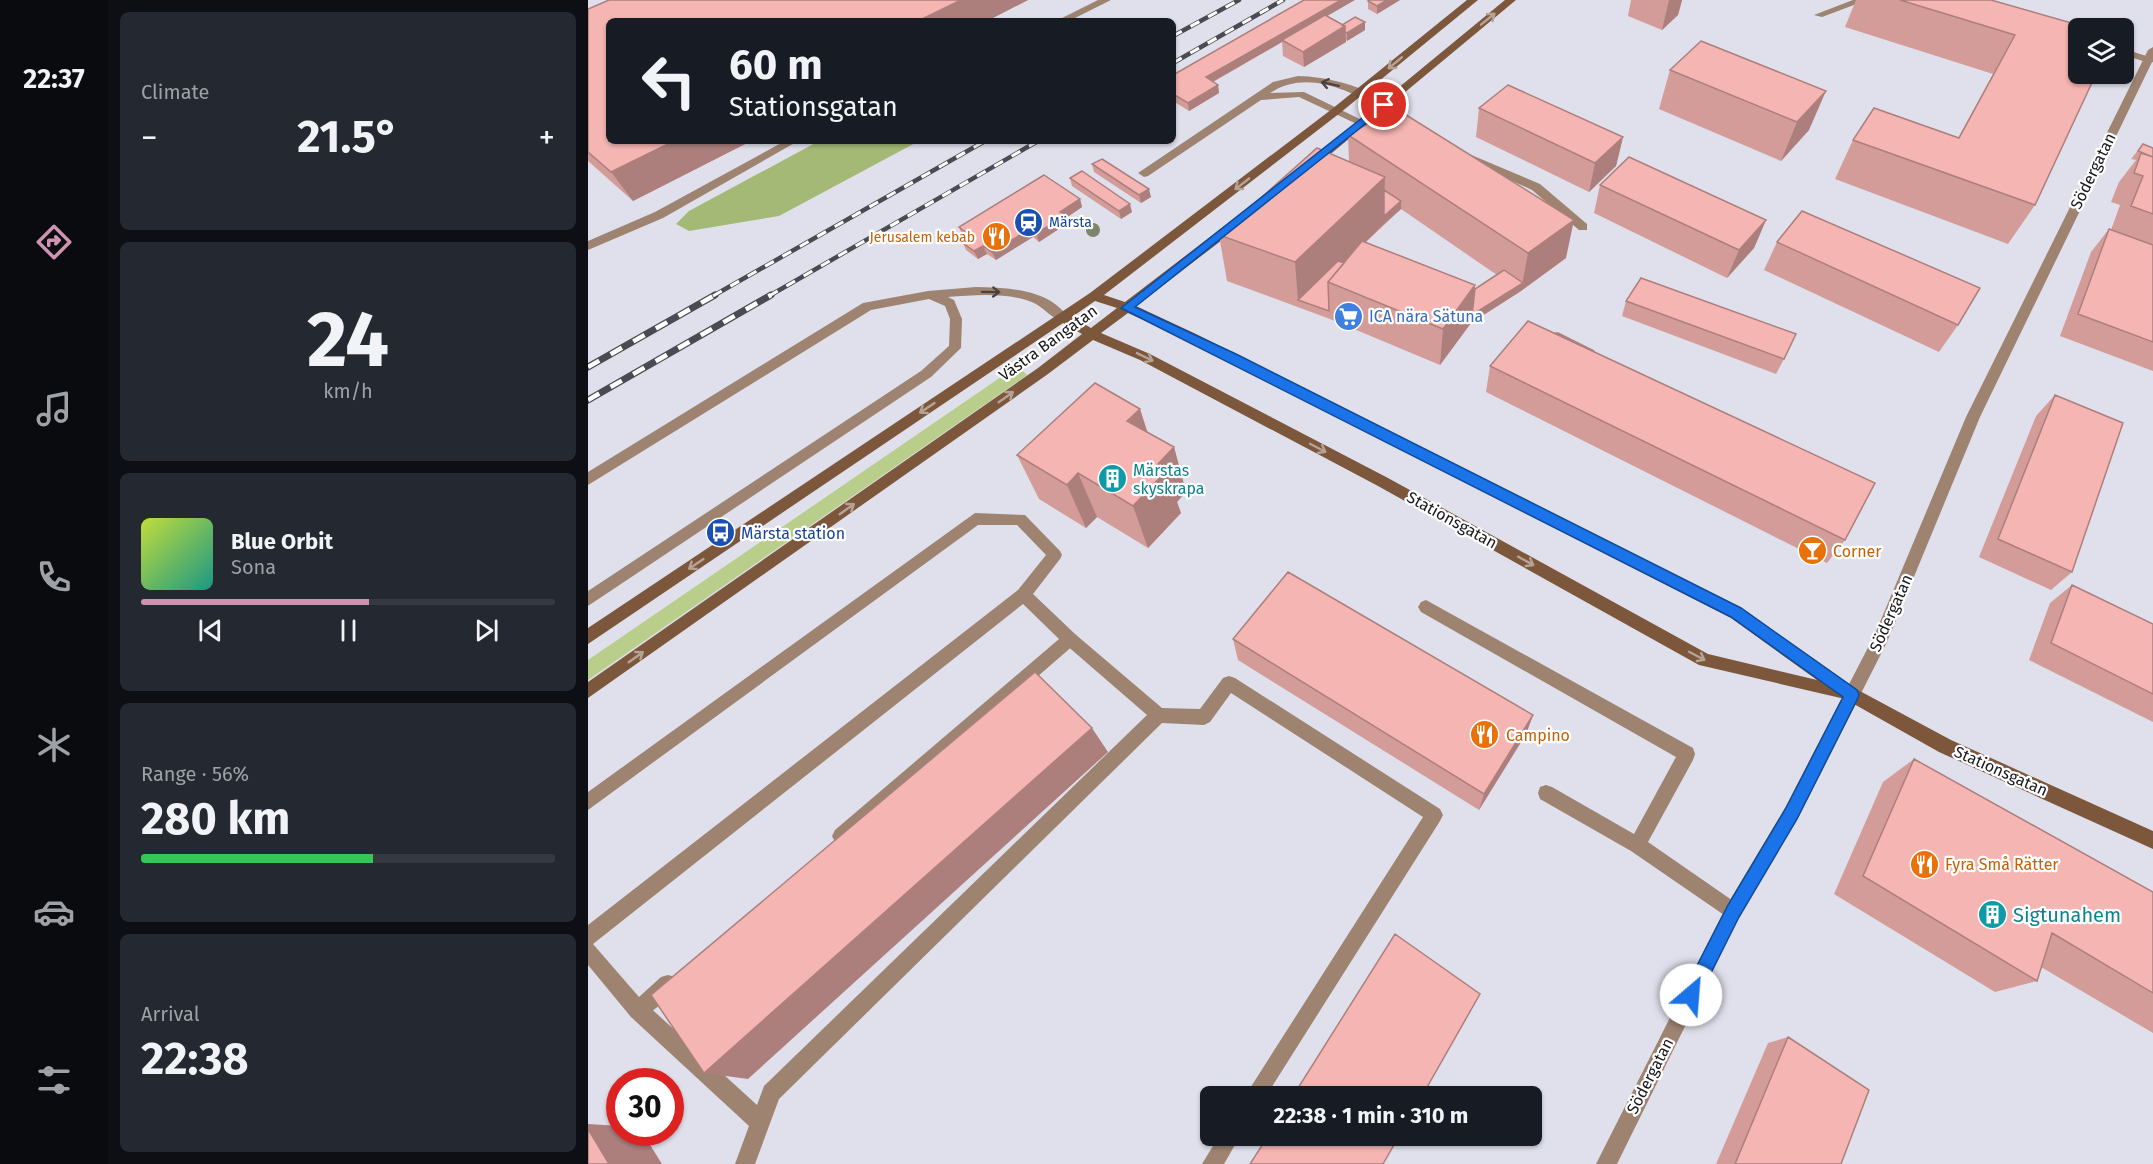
<!DOCTYPE html>
<meta charset="utf-8">
<style>
body{margin:0;font-family:"Fira Sans",sans-serif;background:#242831;color:#f1f3f6;height:100vh;display:flex;flex-direction:column;font-size:22px;white-space:nowrap}
*{box-sizing:border-box;margin:0}
p{font-size:20px;color:#9ea1a6}
.icon{flex:none;width:33px;height:33px;fill:none;stroke:currentColor;stroke-width:2;stroke-linecap:round;stroke-linejoin:round}
.map{position:relative;flex:1;overflow:hidden}
.drawer{display:flex;flex-direction:column;gap:12px;padding:12px;background:#0d0f14;width:480px}
.drawer>*{flex:none}
.banner{position:absolute;left:18px;top:18px;width:570px;height:126px;border-radius:9px;box-shadow:0 2px 4px #0004;background:#171b24;color:#f1f3f6;overflow:hidden}
.tools{position:absolute;left:1480px;top:18px;display:grid;gap:12px}
.tools a{display:grid;place-items:center;width:66px;height:66px;border-radius:9px;background:#171b24;box-shadow:0 2px 4px #0004;font-size:30px}
.speed{position:absolute;left:18px;top:1068px;display:flex;gap:12px;font-size:30px;font-weight:700;text-align:center}
.speed>*{display:grid;place-content:center;width:78px;height:78px;border-radius:50%;background:#171b24;box-shadow:0 2px 4px #0004;line-height:1}
.speed .limit{border:9px solid #d22;background:#fff;color:#111}
.pin{position:absolute;display:grid;place-items:center;width:51px;height:51px;color:#fff;margin:-26px;border:3px solid #fff;border-radius:50%;box-shadow:0 2px 6px #0007}
.me{position:absolute;width:66px;margin:-33px;rotate:27deg;stroke-linejoin:round;filter:drop-shadow(0 0 4px #0008)}
.turn{display:flex;align-items:center;gap:21px;height:126px;padding:0 24px;font-size:27px}
.turn .icon{width:78px;height:78px;stroke-width:2.5}
.turn b{display:block;font-size:42px;line-height:51px}
.big{font-size:45px;font-weight:700;line-height:1.1}
.drawer .tile{flex:1;display:flex;flex-direction:column;justify-content:center;gap:9px;min-width:0;padding:0 21px;border-radius:9px;background:#242831}
.drawer .dial{align-items:center;gap:0}
.dial b{font-size:78px;line-height:1}
.song{display:flex;align-items:center;gap:18px}
.cover{width:72px;height:72px;border-radius:9px;background:linear-gradient(135deg,hsl(70 70% 55%),hsl(170 70% 35%))}
.played{height:6px;border-radius:3px;background:linear-gradient(90deg,#cf92b2 55%,#363941 55%)}
.keys{display:flex;justify-content:space-around;direction:ltr}
.heat{display:flex;justify-content:space-between;align-items:center;font-size:33px;direction:ltr}
.charge{height:9px;border-radius:4px;background:linear-gradient(90deg,#34c759 56%,#363941 0)}
.trip{position:absolute;left:612px;top:1086px;width:342px;height:60px;border-radius:9px;background:#171b24;box-shadow:0 2px 4px #0004;font-weight:700;line-height:60px;text-align:center}
main{display:flex;flex:1;min-height:0}
.menu{display:flex;flex-direction:column;width:108px;justify-content:space-around;align-items:center;background:#090b0e;color:#9ea1a6}
.menu .icon{width:42px;height:42px}
.menu .on{color:#cf92b2}
.menu b{font-size:27px;color:#f1f3f6}
.map>svg:first-child{display:block}
.green{fill:#b8ce8a}
.forest{fill:#a4b975}
.lines{fill:none;stroke-linecap:round;stroke-linejoin:round}
.lane{fill:#9e8371;fill-rule:evenodd}
.street{fill:#9e8371;fill-rule:evenodd}
.secondary{fill:#7c573c;fill-rule:evenodd}
.rail-far1-casing{stroke:#4a4a51;stroke-width:4.5}
.rail-casing{stroke:#4a4a51;stroke-width:7}
.rail-far1{stroke:#fff;stroke-width:3;stroke-dasharray:10;stroke-linecap:butt}
.rail{stroke:#fff;stroke-width:4.5;stroke-dasharray:13;stroke-linecap:butt}
.tree{fill:#7d856d}
.wall{fill:#d39c99;fill-rule:evenodd}
.shaded-wall{fill:#ac7f7d}
.building{fill:#f5b5b2;stroke:#ac7f7d;stroke-width:1.5}
.oneway{stroke:#b7a394}
.oneway2{stroke:#4c423d}
.route{fill:#1a73e8;stroke:#114b97;stroke-width:1.5}
.labels{text-anchor:middle;dominant-baseline:central;stroke-width:4.5;stroke-linejoin:round;paint-order:stroke}
.far-transit-label{font-size:14px;fill:#164399;stroke:#fff;text-anchor:start}
.far-food-label{font-size:14px;fill:#c56008;stroke:#fff;text-anchor:end}
.street-label{font-size:16px;fill:#16161b;stroke:#fff}
.shop-label{font-size:16px;fill:#366cbe;stroke:#fff;text-anchor:start}
.culture-label{font-size:16px;fill:#0d838f;stroke:#fff;text-anchor:start}
.transit-label{font-size:16px;fill:#164399;stroke:#fff;text-anchor:start}
.food-label{font-size:16px;fill:#c56008;stroke:#fff;text-anchor:start}
.near-culture-label{font-size:20px;fill:#0d838f;stroke:#fff;text-anchor:start}
</style>
<main>
<nav class="menu">
<b>22:37</b>
<svg class="icon on" aria-label="directions" viewBox="0 0 24 24"><path d="M12 3l9 9-9 9-9-9zM9 14v-3h6M13 9l2 2-2 2"/></svg>
<svg class="icon" aria-label="music" viewBox="0 0 24 24"><path d="M9 18V5l10-2v13"/><circle cx="6" cy="18" r="3"/><circle cx="16" cy="16" r="3"/></svg>
<svg class="icon" aria-label="phone" viewBox="0 0 24 24"><path d="M5 4h4l2 5-3 2q2 4 5 5l2-3 5 2v4C11 20 4 13 5 4z"/></svg>
<svg class="icon" aria-label="climate" viewBox="0 0 24 24"><path d="M12 3v18M4 7l16 10M4 17L20 7"/></svg>
<svg class="icon" aria-label="car" viewBox="0 0 24 24"><path d="M5 17H2v-5l4-1 3-4h7l3 4 3 1v5h-3M9 17h6M6 11h13"/><circle cx="7" cy="17" r="2"/><circle cx="17" cy="17" r="2"/></svg>
<svg class="icon" aria-label="filters" viewBox="0 0 24 24"><path d="M4 7h16M4 17h16"/><circle cx="9" cy="7" r="2"/><circle cx="15" cy="17" r="2"/></svg>
</nav>
<section class="drawer">
<div class="tile"><p>Climate</p>
<div class="heat"><a>−</a><b class="big">21.5°</b><a>+</a></div>
</div>
<div class="tile dial"><b>24</b><p>km/h</p></div>
<div class="tile">
<div class="song"><i class="cover"></i><div><b>Blue Orbit</b><p>Sona</p></div></div>
<div class="played"></div>
<div class="keys"><svg class="icon" aria-label="previous" viewBox="0 0 24 24"><path d="M18 5L8 12l10 7zM5 5v14"/></svg><svg class="icon" aria-label="pause" viewBox="0 0 24 24"><path d="M8 5v14M16 5v14"/></svg><svg class="icon" aria-label="next" viewBox="0 0 24 24"><path d="M6 5l10 7-10 7zM19 5v14"/></svg></div>
</div>
<div class="tile"><p>Range · 56%</p><b class="big">280 km</b><div class="charge"></div></div>
<div class="tile"><p>Arrival</p><b class="big">22:38</b></div>
</section>
<div class="map">
<svg width="1565" height="1164" viewBox="0 0 1565 1164">
<rect width="100%" height="100%" fill="#dfe0ec"/>
<path class="green" d="M429,366L439,375L0,680V660Z"/>
<path class="forest" d="M231,141H331L191,216L101,231L88,224L101,211Z"/>
<g class="lines">
<path class="lane" d="M1265,0H1279L1234,17L1226,15Z
M1536,49L1565,58V62L1561,63L1536,55Z
M710,76C736,76 782,87 801,105L796,108L792,107C759,90 718,69 682,93L716,92L780,123L775,126L771,125L711,97L673,100L560,176L556,177L550,173L685,82Z
M881,154L952,184L999,224V230H991L944,190L877,159V155Z
M388,287C419,288 460,288 480,317L474,321C463,318 456,308 446,303C421,292 387,295 360,297L366,300L374,319L373,348L343,377L0,606V591L333,371L361,346L362,319L357,306L341,299L283,310L0,485V472L275,303L340,291Z
M387,513L437,515L472,551L474,555L472,559L445,594L487,634L490,639L487,644L259,842L253,845L247,842L244,836L247,830L471,639L435,604L5,944L51,997L73,977L80,975L87,977L89,984C84,997 63,1014 50,1019L43,1017L0,965V925L430,590L458,555L429,525H390L0,810V792Z
M838,600L1105,748L1107,754L1105,760L1060,842L1151,905L1154,911L1151,917L1145,920L1139,917L1043,851L952,799L950,793L952,787L958,785L964,787L1046,834L1088,757L833,612L830,607L833,602Z"/>
<path class="street" d="M510,0H523L481,21H468Z
M1565,47V60L1392,417L1299,642L1209,820L1151,917L1029,1164H1008L1139,905L1197,808L1287,634L1378,417L1560,50Z
M197,141H210L75,218L0,250V241L67,212Z
M482,632L487,634L574,708L612,709L635,678L641,676L647,678L852,809L855,815L852,821L678,1096H657L835,817L643,693L622,722L616,725L574,723L191,1099L167,1164H147L161,1126L43,1017L41,1010L43,1003L50,1001L57,1003L169,1105L176,1086L559,715L477,644L474,639L477,634Z
M631,1136H652L636,1164H614Z"/>
<path class="secondary" d="M879,0H890L752,113L516,295L537,302L643,221H651V227L548,306L608,334L1153,608L1270,690L1363,740L1565,831V849L1351,752L1257,699L1111,665L790,486L552,360L505,340L460,374L0,698V682L450,368L494,334L475,323L0,644V628L502,293L744,109ZM507,301L529,308L503,328L484,317ZM540,313L600,340L1143,618L1229,680L1120,654L800,478L562,354L513,333Z
M917,0H928L727,167H719V163Z"/>
<defs>
<path id="rail-far1" d="M585,36L651,0
M585,63L695,0
M125,296L397,141
M181,296L450,141"/>
<path id="rail" d="M0,367L127,295
M0,400L183,295"/>
</defs>
<use href="#rail-far1" class="rail-far1-casing"/>
<use href="#rail" class="rail-casing"/>
<use href="#rail-far1" class="rail-far1"/>
<use href="#rail" class="rail"/>
</g>
<circle class="tree" cx="505" cy="230" r="7"/>
<path class="wall" d="M21,0H440L399,21L21,141H163L45,201L0,161V9Z
M812,0L789,14L780,9V1Z
M1043,0H1094L1090,15L1074,30L1040,16Z
M1268,0H1403L1501,28L1447,205L1420,244L1247,179L1265,140L1370,138L1405,74L1257,27Z
M738,16L754,25L777,22V30L759,41L758,40V42L716,67L695,56L694,42L625,82L630,85L631,93L601,111L585,101V75Z
M1113,41L1221,130L1193,161L1071,109L1082,70Z
M891,108L1035,137L1028,166L1001,192L888,137Z
M760,135L978,258L933,291L883,323L852,365L742,319L639,281L631,235L761,162ZM813,209L909,275L887,289V285L777,243Z
M1555,144L1565,148V371L1472,336L1503,252L1521,229L1523,230L1532,205L1523,202L1531,182L1548,160L1543,159Z
M504,164L563,197L553,203L506,172Z
M482,178L544,212L533,219L484,186Z
M1012,185L1178,220L1166,248L1139,278L1006,213Z
M492,199L494,207L478,218L480,223L451,242L445,237L408,260L399,254L390,259L378,250L375,243L380,239L374,235L371,227Z
M1189,242L1370,325L1351,352L1176,270Z
M1038,301L1196,359L1188,374L1034,316Z
M1005,351L1257,540L1239,563L898,392L902,366Z
M1467,395L1484,572L1463,590L1391,557L1448,416Z
M552,409L560,433L586,447L598,492L589,502L593,513L560,548L509,517L498,528L451,499L429,455Z
M1484,585L1565,624V722L1441,660L1462,603Z
M645,639L945,715L938,734L891,810L650,660Z
M1326,759L1565,892V1033L1453,967L1449,981L1407,992L1246,894L1295,782Z
M1200,1037L1253,1164H1128L1180,1043Z"/>
<path class="shaded-wall" d="M373,0H440L399,21H330Z
M753,0H767L696,41L694,40V42L619,85L618,77Z
M799,0H812L789,14V6Z
M1081,0H1094L1090,15L1074,30Z
M777,22V30L759,41V33Z
M757,26L758,42L716,67L715,52Z
M630,85L631,93L601,111L600,103Z
M1238,91L1221,130L1193,161L1209,122Z
M1035,137L1028,166L1001,192L1007,163Z
M86,141H163L45,201L23,172Z
M797,177L796,216L813,201V209L796,224L716,302L710,300L707,262Z
M561,189L563,197L553,203L551,195Z
M492,199L494,207L478,218L480,223L451,242L448,234L472,212Z
M542,204L544,212L533,219L531,211Z
M986,220L978,258L933,291L940,253Z
M1178,220L1166,248L1139,278L1151,250Z
M442,229L445,237L408,260L404,252Z
M395,246L399,254L390,259L386,251Z
M935,283L933,291L883,323L852,365L855,329L887,285L884,315Z
M552,409L566,455L539,421Z
M586,447L598,492L589,502L593,513L560,548L545,506L570,464Z
M490,473L509,517L498,528L479,485Z
M945,715L938,734L891,810L896,794Z
M504,728L520,752L160,1079L116,1073Z
M0,1124L32,1126V1132H54L74,1164H21L0,1129Z"/>
<path class="building" d="M21,0H373L330,21H21V141H86L23,172L0,152V9Z
M716,0H753L618,77L630,85L600,103L585,94V75Z
M782,0H799L789,6L780,1Z
M1312,0H1403L1501,28H1491V74H1508L1447,205L1265,140L1286,108L1371,138L1427,35Z
M737,15L757,26L715,52L694,40Z
M767,17L777,22L759,33L757,32V26L754,25Z
M1113,41L1238,91L1209,122L1082,70Z
M920,85L1035,137L1007,163L891,108Z
M807,108L986,220L940,253L760,135Z
M1555,144L1565,148V157L1550,151Z
M729,148L797,177L707,262L631,235Z
M1553,153L1565,157V214L1543,206L1555,176L1546,173Z
M1041,157L1178,220L1151,250L1012,185Z
M514,159L561,189L551,195L504,164Z
M494,171L542,204L531,211L482,178Z
M456,175L492,199L472,212L477,215L448,234L442,229L404,252L395,246L386,251L375,243L384,237L371,227Z
M796,190L813,201L796,216Z
M1214,211L1392,288L1370,325L1189,242Z
M1521,229L1565,245V342L1490,314Z
M774,241L887,285L855,329L740,282Z
M750,261L756,263L740,282L741,311L710,300Z
M916,270L935,283L884,315L887,289Z
M1053,278L1208,334L1196,359L1038,301Z
M940,321L1287,483L1257,540L902,366Z
M966,333H970L1006,351H1005Z
M507,383L552,409L539,421L586,447L570,464L580,469L545,506L490,473L479,485L429,455Z
M1467,395L1535,423L1484,572L1410,539Z
M700,572L945,715L896,794L645,639Z
M1484,585L1565,624V694L1463,643Z
M447,672L504,728L116,1073L63,995Z
M1326,759L1565,892V993L1464,933L1449,981L1275,876Z
M807,934L892,994L834,1096H705Z
M1200,1037L1281,1090L1253,1164H1147Z
M0,1129L21,1164H0Z
M680,1136H811L795,1164H662Z"/>
<defs><path id="oneway-shaft" d="M-6 0H5M1.5-3L5.5 0L1.5 3" fill="none" stroke-width="1.6" stroke-linecap="round" stroke-linejoin="round" transform="scale(1.5)"/></defs>
<g class="oneway">
<use href="#oneway-shaft" transform="translate(900 19) rotate(-39)"/>
<use href="#oneway-shaft" transform="translate(807 63) rotate(140)"/>
<use href="#oneway-shaft" transform="translate(654 184) rotate(142)"/>
<use href="#oneway-shaft" transform="translate(557 357) rotate(26)"/>
<use href="#oneway-shaft" transform="translate(418 397) rotate(-35)"/>
<use href="#oneway-shaft" transform="translate(339 408) rotate(146)"/>
<use href="#oneway-shaft" transform="translate(730 448) rotate(28)"/>
<use href="#oneway-shaft" transform="translate(259 509) rotate(-35)"/>
<use href="#oneway-shaft" transform="translate(938 561) rotate(29)"/>
<use href="#oneway-shaft" transform="translate(108 564) rotate(146)"/>
<use href="#oneway-shaft" transform="translate(1109 656) rotate(28)"/>
<use href="#oneway-shaft" transform="translate(48 657) rotate(-35)"/>
</g>
<g class="oneway2">
<use href="#oneway-shaft" transform="translate(742 84) rotate(-168)"/>
<use href="#oneway-shaft" transform="translate(403 292) rotate(1)"/>
</g>
<path class="route" d="M793,103L801,105L547,307L648,354L1153,608L1269,690L1271,695L1269,700L1209,819L1151,917L1109,1001L1103,1004L1097,1001L1094,995L1097,989L1140,905L1198,808L1255,697L1143,617L533,308Z"/>
<defs>
<symbol id="station-disc" viewBox="-11 -11 22 22"><circle r="9.5" fill="#1a4fb4" stroke="#fff"/><path d="M-3-6H3Q5-6 5-4V2Q5 4 3 4L4.5 6H3L1.5 4h-3L-3 6H-4.5L-3 4Q-5 4-5 2V-4Q-5-6-3-6ZM-3.5-4v3h7v-3ZM-3.5 1v1.5H-2V1ZM2 1v1.5H3.5V1Z" fill="#fff"/></symbol>
<symbol id="restaurant-disc" viewBox="-11 -11 22 22"><circle r="9.5" fill="#e8710a" stroke="#fff"/><path d="M-5-6h1v4h1v-4h1v4h1v-4h1v5L-1.5 .5V6h-2V.5L-5-1ZM5-6V6H3V1.5H1.5Q1.5-4 5-6Z" fill="#fff"/></symbol>
<symbol id="supermarket-disc" viewBox="-11 -11 22 22"><circle r="9.5" fill="#3f7fe0" stroke="#fff"/><path d="M-6-5.5h2.5l.6 2H6L4.5 2H-2.5L-4.4-4H-6ZM-1.5 3.2a1.3 1.3 0 1 0 .1 0ZM3 3.2a1.3 1.3 0 1 0 .1 0Z" fill="#fff"/></symbol>
<symbol id="building-disc" viewBox="-11 -11 22 22"><circle r="9.5" fill="#0f9aa8" stroke="#fff"/><path d="M-4-6H4V6H1V3H-1V6H-4ZM-2.5-4.3h1.7v1.8h-1.7ZM.8-4.3h1.7v1.8H.8ZM-2.5-1h1.7V.8h-1.7ZM.8-1h1.7V.8H.8Z" fill="#fff"/></symbol>
<symbol id="bus-disc" viewBox="-11 -11 22 22"><circle r="9.5" fill="#1a4fb4" stroke="#fff"/><path d="M-5-6H5V4H4V6H2V4H-2V6H-4V4H-5ZM-3.5-4V0h7V-4ZM-3.5 1.2v1.5H-2V1.2ZM2 1.2v1.5H3.5V1.2Z" fill="#fff"/></symbol>
<symbol id="bar-disc" viewBox="-11 -11 22 22"><circle r="9.5" fill="#e8710a" stroke="#fff"/><path d="M-6-5H6L.8 .8V4.5H3.5V6h-7V4.5H-.8V.8Z" fill="#fff"/></symbol>
</defs>
<g fill-rule="evenodd">
<use href="#station-disc" x="424" y="206" width="33" height="33"/>
<use href="#restaurant-disc" x="392" y="220" width="33" height="33"/>
<use href="#supermarket-disc" x="744" y="300" width="33" height="33"/>
<use href="#building-disc" x="508" y="462" width="33" height="33"/>
<use href="#bus-disc" x="116" y="516" width="33" height="33"/>
<use href="#bar-disc" x="1208" y="534" width="33" height="33"/>
<use href="#restaurant-disc" x="880" y="718" width="33" height="33"/>
<use href="#restaurant-disc" x="1320" y="848" width="33" height="33"/>
<use href="#building-disc" x="1388" y="898" width="33" height="33"/>
</g>
<g class="labels">
<g class="far-transit-label">
<text x="461" y="222">Märsta</text>
</g>
<g class="far-food-label">
<text x="387" y="237">Jerusalem kebab</text>
</g>
<g class="street-label">
<text transform="translate(1505 171) rotate(-64)">Södergatan</text>
<text transform="translate(460 343) rotate(-36)">Västra Bangatan</text>
<text transform="translate(864 520) rotate(29)">Stationsgatan</text>
<text transform="translate(1303 613) rotate(-66)">Södergatan</text>
<text transform="translate(1413 771) rotate(24)">Stationsgatan</text>
<text transform="translate(1062 1076) rotate(-63)">Södergatan</text>
</g>
<g class="shop-label">
<text x="781" y="316">ICA nära Sätuna</text>
</g>
<g class="culture-label">
<text x="545" y="470">Märstas<tspan x="545" dy="18">skyskrapa</tspan></text>
</g>
<g class="transit-label">
<text x="153" y="533">Märsta station</text>
</g>
<g class="food-label">
<text x="1245" y="551">Corner</text>
<text x="918" y="735">Campino</text>
<text x="1357" y="864">Fyra Små Rätter</text>
</g>
<g class="near-culture-label">
<text x="1425" y="915">Sigtunahem</text>
</g>
</g>
</svg>
<div class="tools">
<a><svg class="icon" aria-label="layers" viewBox="0 0 24 24"><path d="M12 4l9 5-9 5-9-5zM3 14l9 5 9-5"/></svg></a>
</div>
<div class="speed"><div class="limit">30</div></div>
<div class="pin" style="left:796px;top:105px;background:#d93025"><svg class="icon" aria-label="arrive" viewBox="0 0 24 24"><path d="M6 21V4h12l-3 4 3 4H6"/></svg></div>
<svg class="me" style="left:1103px;top:995px" viewBox="-20 -20 40 40"><circle r="19" fill="#fff"/><path d="M0-13L10 11 0 6-10 11z" fill="#1a73e8"/></svg>
<div class="trip">22:38 · 1 min · 310 m</div>
<div class="banner">
<div class="turn"><svg class="icon" aria-label="left" viewBox="0 0 24 24"><path d="M17 20v-9H6M10 6l-5 5 5 5"/></svg><div><b>60 m</b>Stationsgatan</div></div>
</div>
</div>
</main>
